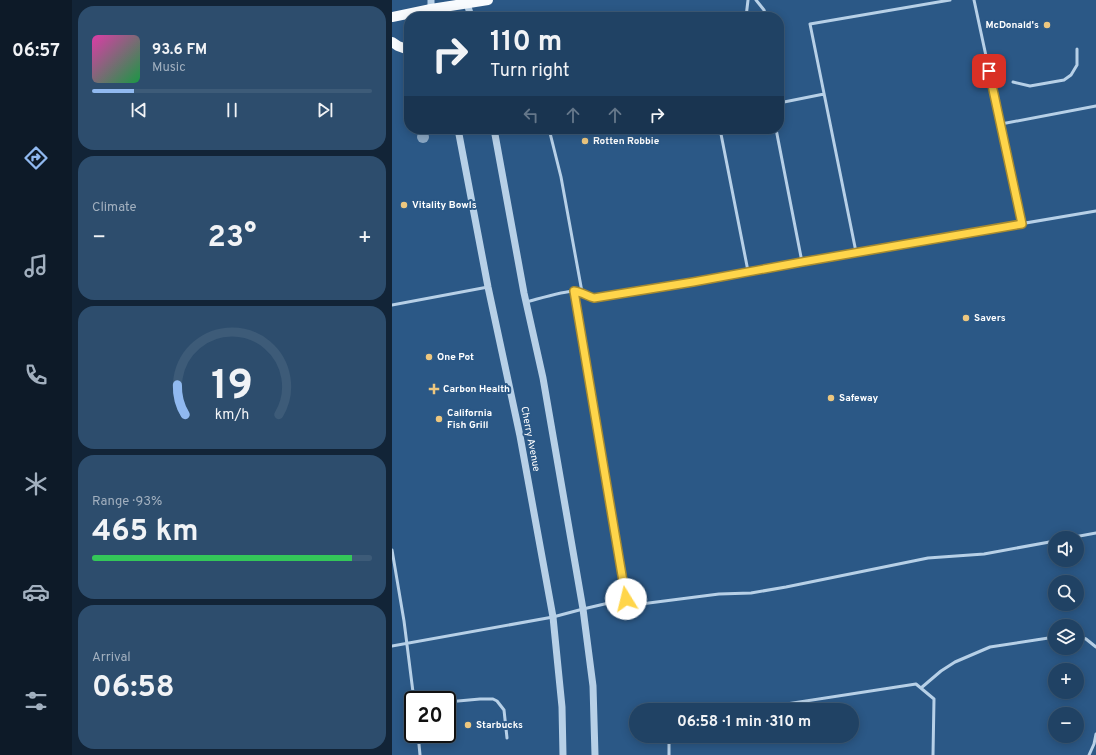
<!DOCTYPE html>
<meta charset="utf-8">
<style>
body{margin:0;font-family:Overpass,sans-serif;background:#2d4d6d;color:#f1f3f6;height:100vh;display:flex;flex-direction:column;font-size:15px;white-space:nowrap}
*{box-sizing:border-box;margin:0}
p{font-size:13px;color:#a2b0bf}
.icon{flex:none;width:22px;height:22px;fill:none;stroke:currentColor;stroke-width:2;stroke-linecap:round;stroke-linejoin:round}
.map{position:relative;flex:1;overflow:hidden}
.panel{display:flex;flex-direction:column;gap:6px;padding:6px;background:#122437;width:320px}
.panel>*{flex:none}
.banner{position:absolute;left:12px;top:12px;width:380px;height:122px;border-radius:16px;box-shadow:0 2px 10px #0003,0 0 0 1px #3d5b78;background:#204264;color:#f1f3f6;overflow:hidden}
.fabs{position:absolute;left:656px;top:531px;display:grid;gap:8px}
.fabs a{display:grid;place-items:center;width:36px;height:36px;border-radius:50%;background:#204264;box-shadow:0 2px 10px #0003,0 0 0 1px #3d5b78;font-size:20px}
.speed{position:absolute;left:12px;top:691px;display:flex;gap:8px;font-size:20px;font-weight:700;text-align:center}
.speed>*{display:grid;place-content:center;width:52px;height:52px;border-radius:50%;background:#204264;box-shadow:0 2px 10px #0003,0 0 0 1px #3d5b78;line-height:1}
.speed .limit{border:2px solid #111;border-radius:6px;background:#fff;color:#111}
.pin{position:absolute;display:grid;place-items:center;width:34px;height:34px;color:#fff;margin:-17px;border-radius:8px;box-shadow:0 2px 6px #0006}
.me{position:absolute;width:44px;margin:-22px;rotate:351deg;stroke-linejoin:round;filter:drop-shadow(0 0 3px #0008)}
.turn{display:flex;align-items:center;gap:14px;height:84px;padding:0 20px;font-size:18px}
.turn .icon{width:52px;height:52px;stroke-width:2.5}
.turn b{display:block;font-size:28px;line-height:34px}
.lanes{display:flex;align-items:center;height:38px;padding:0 20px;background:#0003;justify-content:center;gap:20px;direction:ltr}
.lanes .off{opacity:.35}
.big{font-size:30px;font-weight:700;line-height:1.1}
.panel .widget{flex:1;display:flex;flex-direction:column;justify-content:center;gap:6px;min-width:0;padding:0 14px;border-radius:16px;background:#2d4d6d}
.panel .dial{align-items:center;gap:0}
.dial svg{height:104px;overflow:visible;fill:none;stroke:#3d5b78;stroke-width:7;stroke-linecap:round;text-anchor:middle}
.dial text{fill:#f1f3f6;stroke:none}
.song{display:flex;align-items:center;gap:12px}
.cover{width:48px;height:48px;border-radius:6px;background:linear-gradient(135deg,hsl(320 70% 55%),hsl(140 70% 35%))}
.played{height:4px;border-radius:2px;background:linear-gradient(90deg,#90b9f0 15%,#3d5b78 15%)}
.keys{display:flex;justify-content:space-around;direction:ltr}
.heat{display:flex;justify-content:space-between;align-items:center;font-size:22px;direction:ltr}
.charge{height:6px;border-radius:3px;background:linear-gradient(90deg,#34c759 93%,#3d5b78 0)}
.trip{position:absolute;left:237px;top:703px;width:230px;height:40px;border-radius:20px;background:#204264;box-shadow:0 2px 10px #0003,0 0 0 1px #3d5b78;font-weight:700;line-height:40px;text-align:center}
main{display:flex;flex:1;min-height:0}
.tab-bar{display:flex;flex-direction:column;width:72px;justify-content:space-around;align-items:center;background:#0d1a28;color:#a2b0bf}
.tab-bar .icon{width:28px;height:28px}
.tab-bar .active{color:#90b9f0}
.tab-bar b{font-size:18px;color:#f1f3f6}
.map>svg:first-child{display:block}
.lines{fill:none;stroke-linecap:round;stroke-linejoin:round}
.service{stroke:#b7d0e7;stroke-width:3}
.tertiary{stroke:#b7d0e7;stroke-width:7}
.primary{stroke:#f8fbfe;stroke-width:10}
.tree{fill:#8ba8c4}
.route-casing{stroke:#a68a30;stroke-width:10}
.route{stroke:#ffd54a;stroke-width:7}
.poi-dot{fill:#edc77f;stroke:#2b5886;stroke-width:1.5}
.labels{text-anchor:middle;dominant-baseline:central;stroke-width:4;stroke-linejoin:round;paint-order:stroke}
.poi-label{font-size:10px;font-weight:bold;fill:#fff;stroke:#2b5886;text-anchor:start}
.street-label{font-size:10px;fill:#fff;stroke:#2b5886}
</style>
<main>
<nav class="tab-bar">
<b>06:57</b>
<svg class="icon active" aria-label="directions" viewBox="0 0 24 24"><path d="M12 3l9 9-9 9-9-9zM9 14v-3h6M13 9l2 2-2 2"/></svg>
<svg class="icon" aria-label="music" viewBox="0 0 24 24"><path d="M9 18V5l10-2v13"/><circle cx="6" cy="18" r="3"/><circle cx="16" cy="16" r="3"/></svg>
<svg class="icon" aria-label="phone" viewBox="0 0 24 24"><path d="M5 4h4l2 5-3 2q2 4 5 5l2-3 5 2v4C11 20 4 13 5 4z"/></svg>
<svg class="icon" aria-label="climate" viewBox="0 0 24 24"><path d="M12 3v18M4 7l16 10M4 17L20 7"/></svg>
<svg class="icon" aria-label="car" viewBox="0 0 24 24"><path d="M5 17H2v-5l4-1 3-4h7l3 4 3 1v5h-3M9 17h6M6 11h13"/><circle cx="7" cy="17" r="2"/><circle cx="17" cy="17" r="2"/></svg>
<svg class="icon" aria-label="filters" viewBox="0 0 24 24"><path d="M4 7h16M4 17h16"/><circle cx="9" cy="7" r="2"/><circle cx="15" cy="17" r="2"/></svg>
</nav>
<section class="panel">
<div class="widget">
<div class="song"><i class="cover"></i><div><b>93.6 FM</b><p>Music</p></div></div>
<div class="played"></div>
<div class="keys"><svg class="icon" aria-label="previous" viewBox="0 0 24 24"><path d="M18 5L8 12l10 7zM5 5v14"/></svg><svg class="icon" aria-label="pause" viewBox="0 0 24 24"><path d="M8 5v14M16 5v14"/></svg><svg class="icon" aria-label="next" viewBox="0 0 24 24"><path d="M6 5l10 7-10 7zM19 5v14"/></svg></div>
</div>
<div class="widget"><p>Climate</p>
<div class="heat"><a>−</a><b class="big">23°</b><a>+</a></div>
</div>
<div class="widget dial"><svg viewBox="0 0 100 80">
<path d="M14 69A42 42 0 1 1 86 69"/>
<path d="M14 69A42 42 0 0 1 8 46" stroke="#90b9f0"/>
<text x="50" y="56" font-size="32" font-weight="700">19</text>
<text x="50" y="72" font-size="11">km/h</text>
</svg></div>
<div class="widget"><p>Range · 93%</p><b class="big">465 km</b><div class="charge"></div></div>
<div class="widget"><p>Arrival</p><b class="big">06:58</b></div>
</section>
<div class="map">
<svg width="704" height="755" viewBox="0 0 704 755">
<rect width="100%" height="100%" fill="#2b5886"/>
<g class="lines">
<path class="service" d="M364,0L372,10L374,17
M582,0L630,224
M354,17L356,0
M621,82L638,86L672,80L679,75L685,65V49
M387,85V87
M387,103L432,94
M609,124L704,106
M157,129L169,177L190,292
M328,129L356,271
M384,129L410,262
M464,252L418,24L558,0
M182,291L234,599
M134,302C146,299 174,290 185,291C191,292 196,296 202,298L301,282L522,242L704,211
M0,305L96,287
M677,538L704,533
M0,550L12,621L22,700
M685,636L694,639L704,647
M0,646L161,617L191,609L234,599L249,604L327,594L359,593L394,587L536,558L592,554L663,541
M529,688L549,671L563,662L598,647L663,637
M55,702L88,699H101L105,701L112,710L115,738
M355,710L524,684L542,699L541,755
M26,734L28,755
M277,736V755
M697,755L702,744L704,734"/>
<path class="tertiary" d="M39,0V9L41,17
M73,0L75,3L79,17
M66,129L96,287L128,436L161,617L170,707L171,755
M102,129L132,293L151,378L191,609L201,686L203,755"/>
<path class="primary" d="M0,17L39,9L96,0
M0,42L6,46L17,50"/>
</g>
<circle class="tree" cx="31" cy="137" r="6"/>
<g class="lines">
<defs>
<path id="route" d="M234,599L182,291C190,292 195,296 202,298L301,282L410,262L630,224L597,71"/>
</defs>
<use href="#route" class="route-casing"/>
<use href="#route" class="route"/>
</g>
<g class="poi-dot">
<circle cx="655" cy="25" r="4"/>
<circle cx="193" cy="141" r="4"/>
<circle cx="12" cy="205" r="4"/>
<circle cx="574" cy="318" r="4"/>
<circle cx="37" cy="357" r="4"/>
<path d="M40 383h4v4h4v4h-4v4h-4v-4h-4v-4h4z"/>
<circle cx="439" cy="398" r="4"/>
<circle cx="47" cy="419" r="4"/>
<circle cx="76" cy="725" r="4"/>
</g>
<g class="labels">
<g class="poi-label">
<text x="647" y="25" text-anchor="end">McDonald's</text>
<text x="201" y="141">Rotten Robbie</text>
<text x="20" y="205">Vitality Bowls</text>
<text x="582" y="318">Savers</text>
<text x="45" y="357">One Pot</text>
<text x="51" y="389">Carbon Health</text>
<text x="447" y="398">Safeway</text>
<text x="55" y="413">California<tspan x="55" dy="12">Fish Grill</tspan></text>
<text x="84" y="725">Starbucks</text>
</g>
<g class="street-label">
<text transform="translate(138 439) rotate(79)">Cherry Avenue</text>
</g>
</g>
</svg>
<div class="fabs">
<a><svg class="icon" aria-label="sound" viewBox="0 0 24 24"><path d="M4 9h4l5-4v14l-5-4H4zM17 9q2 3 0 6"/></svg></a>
<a><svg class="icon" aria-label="search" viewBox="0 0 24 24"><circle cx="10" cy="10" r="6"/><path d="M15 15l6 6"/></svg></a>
<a><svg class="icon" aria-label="layers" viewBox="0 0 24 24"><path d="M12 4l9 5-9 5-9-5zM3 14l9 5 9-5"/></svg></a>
<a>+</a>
<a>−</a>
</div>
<div class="speed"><div class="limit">20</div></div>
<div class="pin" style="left:597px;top:71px;background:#d93025"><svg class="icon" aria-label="arrive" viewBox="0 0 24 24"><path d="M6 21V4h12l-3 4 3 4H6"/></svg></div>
<svg class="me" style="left:234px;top:599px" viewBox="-20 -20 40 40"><circle r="19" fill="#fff"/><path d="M0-13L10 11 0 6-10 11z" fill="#ffd54a"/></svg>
<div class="trip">06:58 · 1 min · 310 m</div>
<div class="banner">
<div class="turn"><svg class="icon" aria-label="right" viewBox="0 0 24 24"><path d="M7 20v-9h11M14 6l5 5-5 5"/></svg><div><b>110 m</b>Turn right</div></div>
<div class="lanes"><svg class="icon off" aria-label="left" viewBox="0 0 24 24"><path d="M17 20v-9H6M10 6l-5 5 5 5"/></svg><svg class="icon off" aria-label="ahead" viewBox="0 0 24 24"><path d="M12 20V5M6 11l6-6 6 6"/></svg><svg class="icon off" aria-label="ahead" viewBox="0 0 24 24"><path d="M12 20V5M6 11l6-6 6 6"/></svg><svg class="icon" aria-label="right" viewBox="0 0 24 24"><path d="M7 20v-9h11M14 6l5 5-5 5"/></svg></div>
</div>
</div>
</main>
